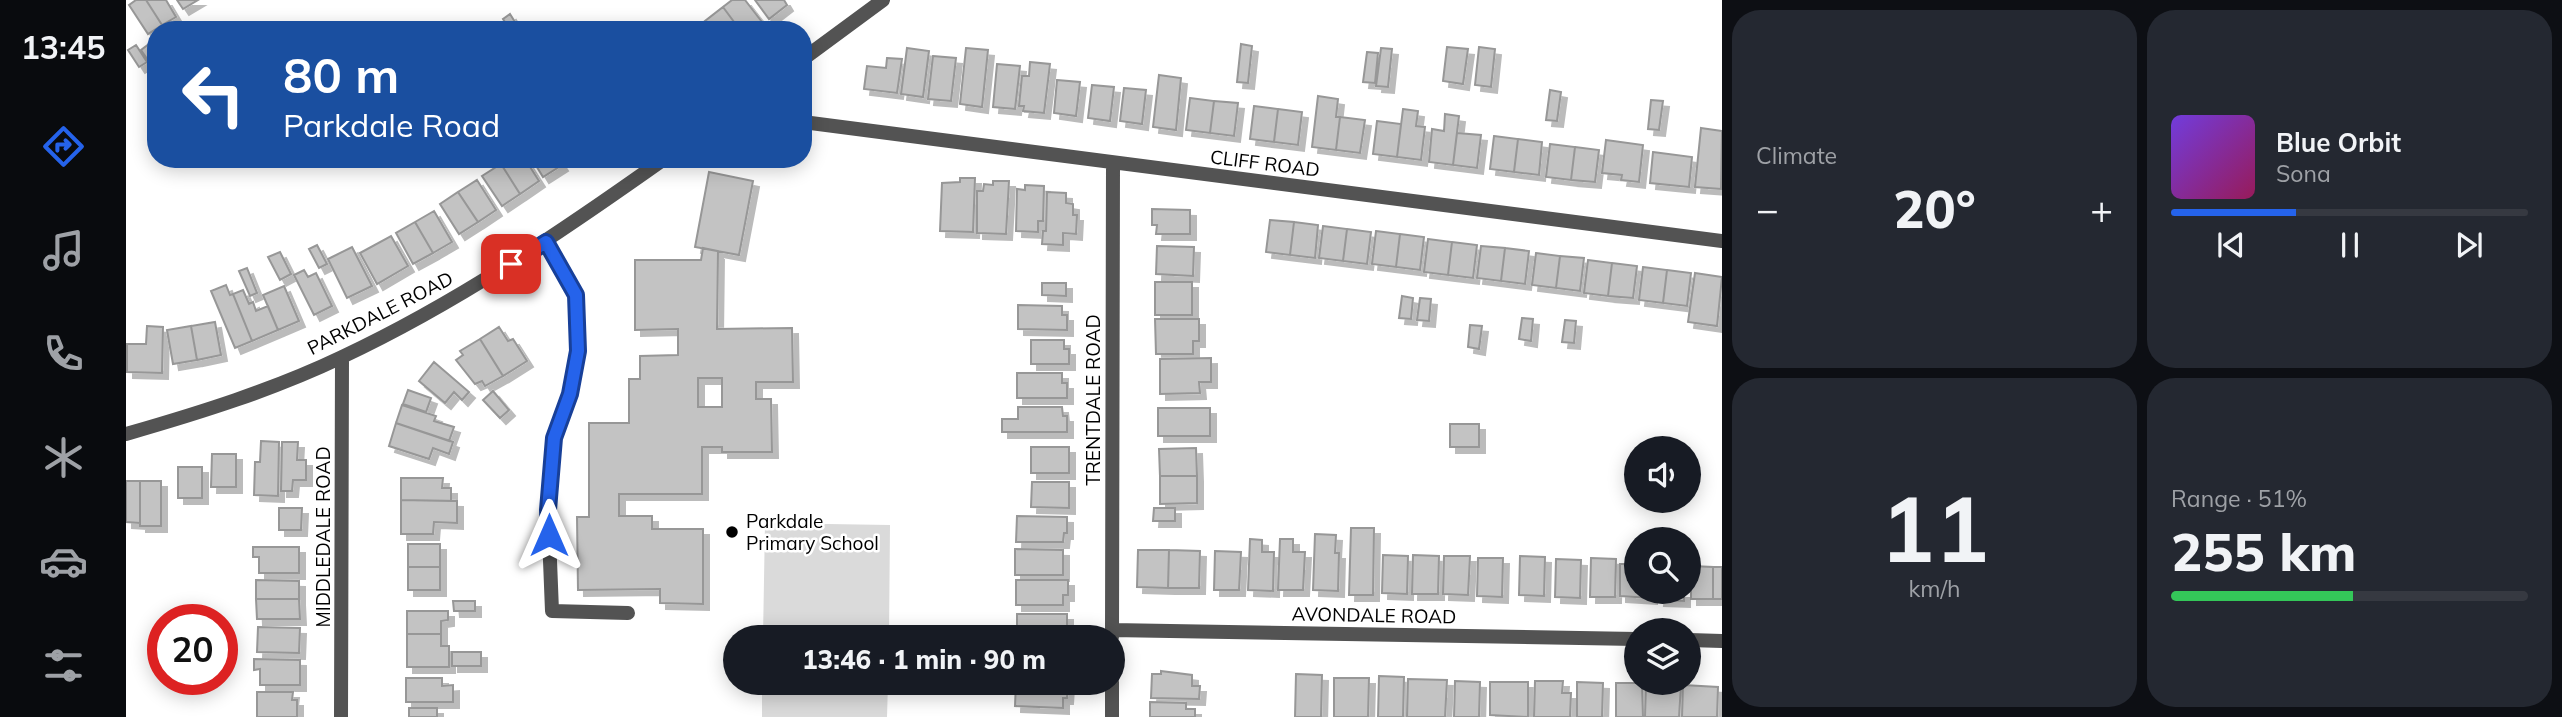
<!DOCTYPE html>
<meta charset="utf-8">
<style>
body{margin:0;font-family:Mulish,sans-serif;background:#242831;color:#f1f3f6;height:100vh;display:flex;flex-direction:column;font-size:26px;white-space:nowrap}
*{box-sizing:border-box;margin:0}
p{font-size:23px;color:#9ea1a6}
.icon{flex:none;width:38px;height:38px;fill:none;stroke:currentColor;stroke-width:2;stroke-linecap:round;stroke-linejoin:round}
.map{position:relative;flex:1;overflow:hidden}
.details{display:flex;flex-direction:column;gap:10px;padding:10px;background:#0d0f14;width:840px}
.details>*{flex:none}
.hud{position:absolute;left:21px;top:21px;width:665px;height:147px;border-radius:28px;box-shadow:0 4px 18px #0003;background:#1a4fa0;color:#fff;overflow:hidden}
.fabs{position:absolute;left:1498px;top:436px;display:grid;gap:14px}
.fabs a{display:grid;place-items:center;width:77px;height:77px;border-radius:50%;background:#171b24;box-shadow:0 4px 18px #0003;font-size:35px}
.speed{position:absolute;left:21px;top:604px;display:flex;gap:14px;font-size:35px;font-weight:700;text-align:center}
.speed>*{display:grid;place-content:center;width:91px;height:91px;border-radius:50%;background:#171b24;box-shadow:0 4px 18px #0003;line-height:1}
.speed .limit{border:10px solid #d22;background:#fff;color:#111}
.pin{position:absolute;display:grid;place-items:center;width:60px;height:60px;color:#fff;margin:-30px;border-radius:14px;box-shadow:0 4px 10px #0006}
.me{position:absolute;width:77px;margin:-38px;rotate:0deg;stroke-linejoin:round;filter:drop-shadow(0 0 5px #0008)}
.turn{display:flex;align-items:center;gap:24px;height:147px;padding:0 21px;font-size:32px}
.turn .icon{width:91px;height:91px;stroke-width:2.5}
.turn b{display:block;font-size:49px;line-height:60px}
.big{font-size:52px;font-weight:800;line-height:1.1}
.details .card{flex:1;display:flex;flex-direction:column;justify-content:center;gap:10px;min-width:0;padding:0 24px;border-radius:28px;background:#242831}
.details .dial{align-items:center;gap:0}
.dial b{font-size:91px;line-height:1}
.song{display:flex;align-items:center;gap:21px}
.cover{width:84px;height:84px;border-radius:10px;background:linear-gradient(135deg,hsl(260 70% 55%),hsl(330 70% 35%))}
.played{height:7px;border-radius:4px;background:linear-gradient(90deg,#2563eb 35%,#363941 35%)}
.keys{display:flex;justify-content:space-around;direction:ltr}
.heat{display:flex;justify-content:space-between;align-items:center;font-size:38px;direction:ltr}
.charge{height:10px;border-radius:5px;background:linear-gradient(90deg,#34c759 51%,#363941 0)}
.details .tiles{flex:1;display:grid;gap:10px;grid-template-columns:repeat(2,1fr)}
.trip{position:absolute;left:597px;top:625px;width:402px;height:70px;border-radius:35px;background:#171b24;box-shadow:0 4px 18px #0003;font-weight:800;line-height:70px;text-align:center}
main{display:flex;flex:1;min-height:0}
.tabs{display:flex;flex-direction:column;width:126px;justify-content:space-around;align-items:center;background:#090b0e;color:#9ea1a6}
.tabs .icon{width:49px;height:49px}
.tabs .on{color:#2563eb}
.tabs b{font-size:32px;color:#f1f3f6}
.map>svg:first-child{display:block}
.green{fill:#dadada}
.building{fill:#c3c3c3;stroke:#979797;stroke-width:2;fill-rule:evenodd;filter:url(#shadow)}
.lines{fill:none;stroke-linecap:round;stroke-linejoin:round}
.lane{stroke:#535353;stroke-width:14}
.street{stroke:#535353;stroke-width:14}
.route-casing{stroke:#184099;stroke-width:18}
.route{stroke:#2563eb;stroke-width:12}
.poi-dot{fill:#000;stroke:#fff;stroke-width:2.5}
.labels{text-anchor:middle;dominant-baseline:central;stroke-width:5;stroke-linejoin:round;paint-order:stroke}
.street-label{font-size:19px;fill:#000;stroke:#fff}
.poi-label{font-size:19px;fill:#000;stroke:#fff;text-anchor:start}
</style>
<main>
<nav class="tabs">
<b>13:45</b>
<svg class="icon on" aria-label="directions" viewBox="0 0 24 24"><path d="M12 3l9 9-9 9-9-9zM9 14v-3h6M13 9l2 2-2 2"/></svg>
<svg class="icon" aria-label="music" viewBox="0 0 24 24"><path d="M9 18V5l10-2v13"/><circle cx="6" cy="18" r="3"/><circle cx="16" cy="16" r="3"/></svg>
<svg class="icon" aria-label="phone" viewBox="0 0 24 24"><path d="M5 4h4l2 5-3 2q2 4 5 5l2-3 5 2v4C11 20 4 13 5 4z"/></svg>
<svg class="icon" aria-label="climate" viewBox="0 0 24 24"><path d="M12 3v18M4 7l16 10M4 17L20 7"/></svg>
<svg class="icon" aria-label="car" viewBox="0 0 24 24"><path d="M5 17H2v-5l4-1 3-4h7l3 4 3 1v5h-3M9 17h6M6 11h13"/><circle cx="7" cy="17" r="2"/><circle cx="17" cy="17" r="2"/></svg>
<svg class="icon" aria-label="filters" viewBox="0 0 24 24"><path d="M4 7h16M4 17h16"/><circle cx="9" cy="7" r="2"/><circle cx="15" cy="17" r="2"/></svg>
</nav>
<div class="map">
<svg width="1596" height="717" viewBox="0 0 1596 717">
<defs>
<filter id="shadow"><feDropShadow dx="6" dy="6" stdDeviation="0" flood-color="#0004"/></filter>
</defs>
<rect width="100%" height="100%" fill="#fff"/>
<path class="green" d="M639,523L764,525L763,637H637Z
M636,683H762L761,717H636Z"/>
<path class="building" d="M10,0H20L36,25L22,34L3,5Z
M20,0H40L50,17L36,25Z
M51,0H72L57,9Z
M606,0H619L636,22L626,30H614L597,7Z
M629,0H658L661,5L643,19Z
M597,7L614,30H586L579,21Z
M384,14L394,30H384L377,19Z
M23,44L30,55V64L26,66L15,50Z
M1115,44L1126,46L1122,83L1111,82Z
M10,45L21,62L13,67L2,50Z
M1321,47L1342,49L1337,84L1317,81Z
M1353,47L1369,49L1365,87L1349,85Z
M781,48L803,51L797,97L775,94Z
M840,48L862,50L856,107L834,104Z
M1255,48L1266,49L1262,87L1250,86Z
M1241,52L1252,53L1249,83L1237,82Z
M807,56L830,58L825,101L802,99Z
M761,58L776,59L771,93L738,89L741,66L760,68Z
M904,62L924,64L918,113L897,111L898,106H893L896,76H903Z
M871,64L894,66L889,109L867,107Z
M1033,75L1055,78L1050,130L1027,127Z
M931,80L954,82L950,116L928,113Z
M966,85L988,87L984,121L962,118Z
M998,88L1020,90L1016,124L994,121Z
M1424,90L1435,92L1431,121L1420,120Z
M1192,96L1212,99L1210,117H1214L1210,150L1186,147Z
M1064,98L1088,101L1084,133L1060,130Z
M1525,100L1537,101L1533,130L1522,129Z
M1088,101L1112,103L1108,136L1084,133Z
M1128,106L1152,109L1148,142L1124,139Z
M1152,109L1176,112L1172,145L1148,142Z
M1277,109L1292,111L1290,126L1299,127L1295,160L1271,157Z
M1319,114L1333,116L1327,165L1303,162L1306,129L1318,131Z
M1214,117L1239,120L1234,153L1210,150Z
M1251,121L1275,124L1271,157L1247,154Z
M1575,128L1596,131L1595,189L1569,187Z
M1331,133L1355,135L1351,168L1327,165Z
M1368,136L1392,139L1388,172L1364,169Z
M1392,139L1416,142L1413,175L1388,172Z
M1480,140L1517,145L1513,182L1495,180L1496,175L1476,173Z
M1424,144L1449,147L1445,180L1420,177Z
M1449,147L1473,150L1469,182L1445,180Z
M1527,152L1566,157L1563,187L1524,183Z
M382,159H399L413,181L394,194L375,164Z
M406,159H432L436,165L417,177Z
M375,164L394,194L376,206L356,176Z
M583,172L627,181L613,255L569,247Z
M834,178H849L847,232L814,231L816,183L834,182Z
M351,180L370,210L352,222L332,192Z
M867,181H883L880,234L851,233V191H857L858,184L867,185Z
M899,185L918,186L917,221H912V232L890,231L891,189L899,190Z
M332,192L352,222L333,234L314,204Z
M921,192L940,193V203L947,204V215H951L950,234L937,233V245L916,244L917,231H920Z
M1026,209L1064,210V234H1030L1031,225H1026Z
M308,211L326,242L307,253L289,222Z
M1144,220L1168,222L1164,255L1140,252Z
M289,222L307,253L287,264L270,233Z
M1168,222L1192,225L1189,258L1164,255Z
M1197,226L1221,229L1217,261L1193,258Z
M1221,229L1245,232L1241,264L1217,261Z
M1250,231L1274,234L1270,267L1246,264Z
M1274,234L1298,237L1294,270L1270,267Z
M265,236L282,266L251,284L234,253Z
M1302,239L1326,242L1322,275L1298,272Z
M1326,242L1351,245L1347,278L1322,275Z
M191,245L201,264L193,268L183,249Z
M1031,246L1068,247L1067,276L1030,274Z
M1355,246L1379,248L1375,281L1351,278Z
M226,247L246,286L221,298L202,259Z
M577,248L592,251L591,329L666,328L667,382H630V399H645L646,452H596V447H576V494H493V516H526V529H577V604L534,603V589L452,590L451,517H463V423H503V379H514V356L552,355V329L509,330V260H575ZM572,378H596V407H572Z
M1379,248L1403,251L1399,284L1375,281Z
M154,252L165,274L154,280L142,257Z
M1410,253L1434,256L1430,288L1406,285Z
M1434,256L1458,258L1454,291L1430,288Z
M1462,260L1486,263L1482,296L1458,293Z
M1486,263L1511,266L1507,298L1482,296Z
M1517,267L1541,270L1537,303L1513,300Z
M121,268L131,293L124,296L113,271Z
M178,270L182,277L190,273L206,306L188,315L168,275Z
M1541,270L1565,273L1561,306L1537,303Z
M1569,273L1596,277L1591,326L1562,322Z
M1029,282H1066V315H1029Z
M916,283H940V296L916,295Z
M100,285L104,295L107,294L126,341L109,348L85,291Z
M158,286L173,321L152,330L137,295Z
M117,290L123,304L127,302L130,311L142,306L152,330L126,341L107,294Z
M1276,296L1287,298L1285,319L1273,318Z
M1294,298L1305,299L1303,321L1291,320Z
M892,305L936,306V315H941V330L892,329Z
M1396,318L1407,319L1405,341L1393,339Z
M1029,319H1073V341H1067V354H1030Z
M1439,320L1450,321L1448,343L1436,342Z
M89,322L95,355L71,360L65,326Z
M1344,325L1356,326L1353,349L1342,347Z
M21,326L37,327L36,373L1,372V344H20Z
M65,326L71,360L47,364L41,330Z
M373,327L382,341L387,339L401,361L377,376L354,339Z
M354,339L377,376L359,386L356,381L349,384L330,360L337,355L334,351Z
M905,340H938V349H943V364H905Z
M1085,358V382H1073L1074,393L1034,394V359Z
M308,362L343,392L336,400L328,392L319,403L293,381Z
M891,373H936V383H941V398H891Z
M282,390L305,398L300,412L277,404Z
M367,391L383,410L374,418L357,400Z
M276,405L310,416L308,421L328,427L323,441L270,423Z
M892,407H936L937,416H941V432H876V419H892Z
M1032,408H1084V436H1032Z
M270,423L327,442L323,454L307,448L303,459L263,446Z
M1324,424H1353V447H1324Z
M135,441L153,442L152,496L128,495L129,462H134Z
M156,442H172L171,460H180V480H167L166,491H155Z
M905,447H943V473H905Z
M1070,448L1071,476H1034L1033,449Z
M86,454H110V487H85Z
M52,467H76V498H52Z
M1034,476H1071V503L1034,504Z
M275,478H317L316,488H325V501L275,500Z
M0,481H14V523L0,522Z
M14,481H35V526H14Z
M906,482H943V508L905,507Z
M275,500L331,501V523L308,522L307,534H275Z
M153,508H176L175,530H153Z
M1028,508H1049V521H1027Z
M891,516L941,517V533H938L937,542H890Z
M1225,528H1248L1247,595H1223Z
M1189,534L1210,535L1209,553H1213L1212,591L1187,590Z
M1124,539L1136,540V552H1148L1147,591L1122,590Z
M1154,539H1167V552H1179L1177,590H1152Z
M282,544H314V567H282Z
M127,547H173V573H133V557H127Z
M889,549L937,550V575H889Z
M1012,550H1043L1042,588L1011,587Z
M1043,550L1074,551L1073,588H1042Z
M1089,551L1115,552L1113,590H1088Z
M1257,555L1282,556L1281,594L1256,593Z
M1287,555L1313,556L1312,594H1286Z
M1318,556H1344L1342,595L1317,594Z
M1394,556L1419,557L1418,596L1393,595Z
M1352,558H1377L1376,597L1351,596Z
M1465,558L1490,559L1489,597H1464Z
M1430,559L1455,560L1454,598L1429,597Z
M1494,564H1510V592H1525V598L1494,596Z
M1565,566L1587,567V599H1565Z
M282,567H314V590H282Z
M1587,567H1596V599H1587Z
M130,580L173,581V599H130Z
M890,580H942V595H937V605H890Z
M1533,592H1558V601L1532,600Z
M130,599H173L174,619H131Z
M327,601H349V611H328Z
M281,611H322V620L315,621V634H281Z
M891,614H941V629H938V637H891Z
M132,627L174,628L173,653L131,652Z
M281,634H315V646H323V667H281Z
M326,652H355V666H326Z
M128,659L174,660V685H134V669L128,670Z
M1035,671L1066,675V686H1074L1073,699L1025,698L1026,674H1035Z
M1170,674L1196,675L1195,717H1169Z
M1253,676L1278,677L1277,717H1252Z
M280,678H316V686L327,685V702H280Z
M1208,678H1243L1242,717H1208Z
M1282,679L1321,680L1319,717H1281Z
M1329,681L1354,682L1353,717H1328Z
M1409,681H1437L1436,693H1445L1444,717H1408Z
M890,682L942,683L941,698H937V708L889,706Z
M1364,682H1402V717L1364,715Z
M1451,682L1477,683L1476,717H1451Z
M1490,683H1516L1517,717H1490Z
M1520,683L1555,685L1553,717H1519Z
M1557,685L1592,687L1591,717H1556Z
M131,692H167L166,700H171V717H131Z
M1024,702L1060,703V709H1069V717H1024Z
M283,708H311V717H283Z"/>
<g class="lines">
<path class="lane" d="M420,242L450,295L452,351L444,394L428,438L422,510L426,611L502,613"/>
<path class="street" d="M677,59L757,0
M677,122L1596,241
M0,434C73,413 147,390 216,357C331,303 435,232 538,159
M986,630L1510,639
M986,637L987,163
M1563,640L1596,641
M215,717L216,357
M986,717V682"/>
</g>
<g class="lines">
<defs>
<path id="route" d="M385,264L420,242L450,295L452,351L444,394L428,438L422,510L423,535"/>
</defs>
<use href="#route" class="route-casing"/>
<use href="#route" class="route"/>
</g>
<circle class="poi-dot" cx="606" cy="532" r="7"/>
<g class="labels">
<g class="street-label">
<text transform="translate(1139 163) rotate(7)">CLIFF ROAD</text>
<text transform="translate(254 313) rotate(-27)">PARKDALE ROAD</text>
<text transform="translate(967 400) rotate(-90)">TRENTDALE ROAD</text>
<text transform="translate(197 537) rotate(-90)">MIDDLEDALE ROAD</text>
<text transform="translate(1248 615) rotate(1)">AVONDALE ROAD</text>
</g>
<g class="poi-label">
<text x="620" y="521">Parkdale<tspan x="620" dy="22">Primary School</tspan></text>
</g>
</g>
</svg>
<div class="fabs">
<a><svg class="icon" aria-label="sound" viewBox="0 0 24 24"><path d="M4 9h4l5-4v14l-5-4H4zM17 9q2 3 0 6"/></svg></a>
<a><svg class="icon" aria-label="search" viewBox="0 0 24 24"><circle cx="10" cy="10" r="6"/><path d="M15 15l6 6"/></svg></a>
<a><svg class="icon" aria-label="layers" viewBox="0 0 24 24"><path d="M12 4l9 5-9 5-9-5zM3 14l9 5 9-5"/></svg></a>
</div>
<div class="speed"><div class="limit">20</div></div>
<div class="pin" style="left:385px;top:264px;background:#d93025"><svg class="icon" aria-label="arrive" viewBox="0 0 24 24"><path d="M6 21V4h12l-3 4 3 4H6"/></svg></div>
<svg class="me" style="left:423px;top:535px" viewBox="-20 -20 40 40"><path d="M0-17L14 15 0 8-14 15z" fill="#2563eb" stroke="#fff" stroke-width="4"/></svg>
<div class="trip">13:46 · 1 min · 90 m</div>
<div class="hud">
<div class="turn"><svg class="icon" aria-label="left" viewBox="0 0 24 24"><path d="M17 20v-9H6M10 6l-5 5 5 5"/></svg><div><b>80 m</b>Parkdale Road</div></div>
</div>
</div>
<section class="details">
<div class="tiles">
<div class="card"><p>Climate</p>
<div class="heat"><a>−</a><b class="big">20°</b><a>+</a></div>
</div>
<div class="card">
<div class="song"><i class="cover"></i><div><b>Blue Orbit</b><p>Sona</p></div></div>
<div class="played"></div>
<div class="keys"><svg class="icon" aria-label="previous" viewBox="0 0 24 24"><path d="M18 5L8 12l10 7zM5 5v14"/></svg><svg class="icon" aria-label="pause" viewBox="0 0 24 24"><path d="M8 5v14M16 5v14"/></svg><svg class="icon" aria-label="next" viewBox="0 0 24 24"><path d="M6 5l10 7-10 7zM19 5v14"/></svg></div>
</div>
<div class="card dial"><b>11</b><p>km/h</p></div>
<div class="card"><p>Range · 51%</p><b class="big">255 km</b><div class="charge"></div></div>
</div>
</section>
</main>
